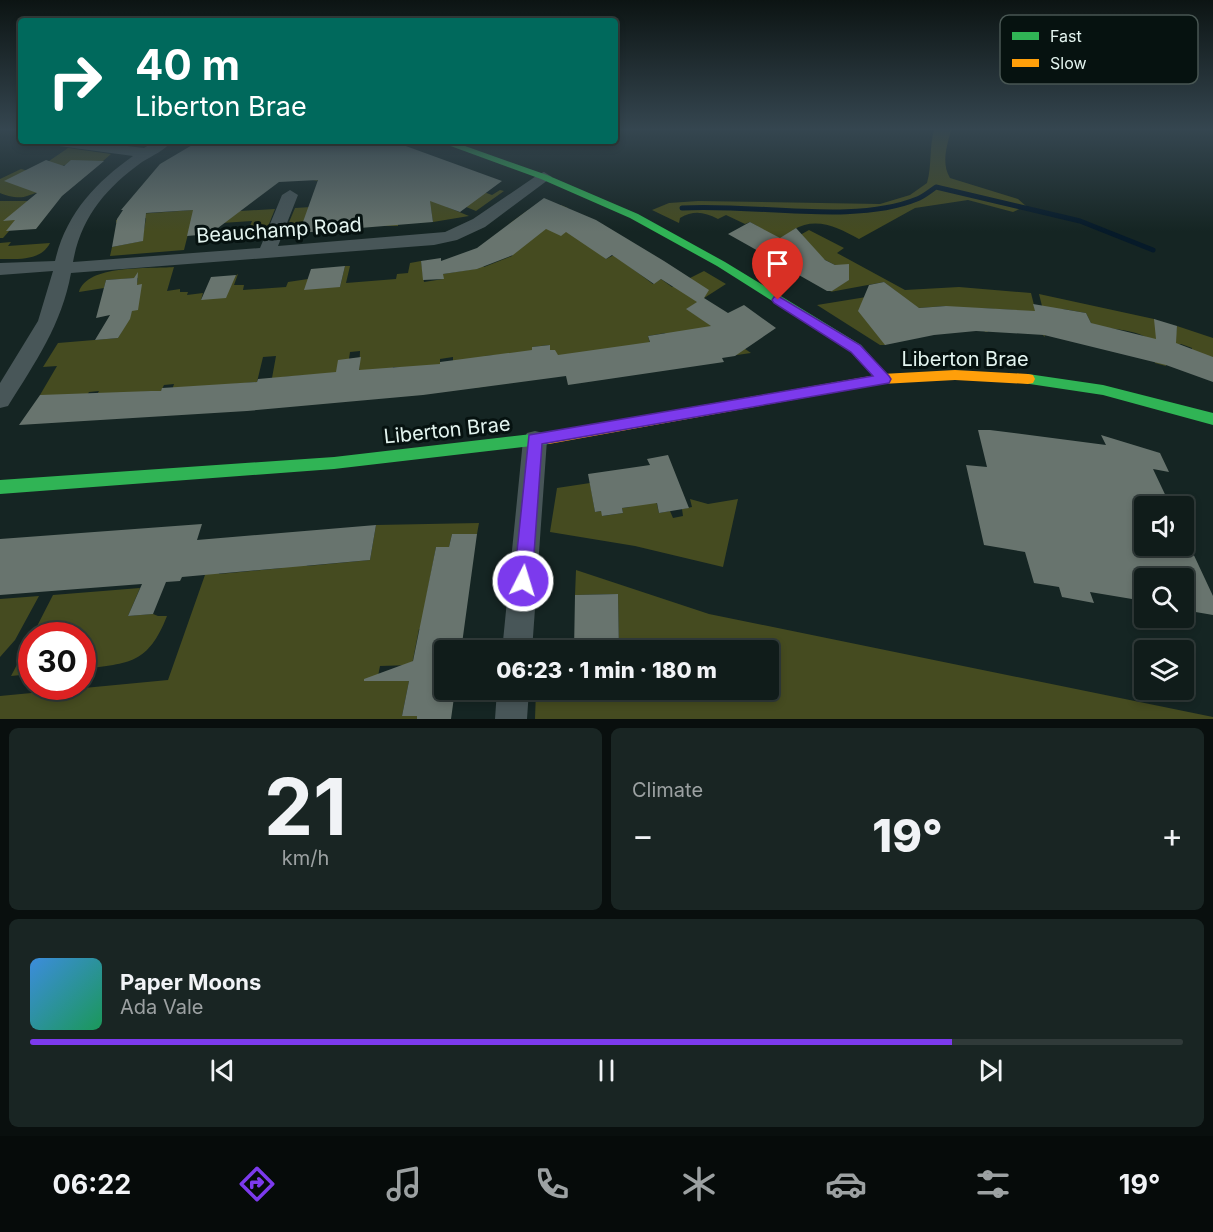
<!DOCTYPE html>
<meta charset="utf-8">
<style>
body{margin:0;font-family:Inter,sans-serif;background:#192523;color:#f1f3f6;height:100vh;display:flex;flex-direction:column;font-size:22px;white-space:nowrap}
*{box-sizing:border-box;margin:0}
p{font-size:20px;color:#9ca1a2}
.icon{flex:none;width:33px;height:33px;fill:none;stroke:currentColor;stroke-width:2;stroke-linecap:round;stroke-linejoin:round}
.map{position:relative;height:719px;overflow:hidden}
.sheet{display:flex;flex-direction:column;gap:9px;padding:9px;background:#090f0e;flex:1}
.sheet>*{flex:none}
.banner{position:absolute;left:18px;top:18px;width:600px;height:126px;border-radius:6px;box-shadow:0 3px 9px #0003,0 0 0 2px #303a39;background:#00695c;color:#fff;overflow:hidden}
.tools{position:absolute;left:1134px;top:496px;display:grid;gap:12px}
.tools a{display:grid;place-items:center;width:60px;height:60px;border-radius:6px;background:#101c1a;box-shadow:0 3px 9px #0003,0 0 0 2px #303a39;font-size:30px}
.speed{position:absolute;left:18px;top:622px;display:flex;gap:12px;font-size:30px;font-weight:700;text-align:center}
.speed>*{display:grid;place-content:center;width:78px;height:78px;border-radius:50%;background:#101c1a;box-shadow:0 3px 9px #0003,0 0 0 2px #303a39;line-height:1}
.speed .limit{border:9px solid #d22;background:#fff;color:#111}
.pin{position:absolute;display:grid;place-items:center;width:51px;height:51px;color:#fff;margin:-62px -26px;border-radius:50% 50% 50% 0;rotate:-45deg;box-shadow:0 0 6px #0007}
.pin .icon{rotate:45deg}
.me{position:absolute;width:66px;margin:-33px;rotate:5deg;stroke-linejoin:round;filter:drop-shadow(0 0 4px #0008)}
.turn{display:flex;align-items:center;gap:21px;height:126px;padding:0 18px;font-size:27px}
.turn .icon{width:78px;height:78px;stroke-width:2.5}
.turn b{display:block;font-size:42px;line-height:51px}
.big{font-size:45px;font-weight:800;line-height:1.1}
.sheet .widget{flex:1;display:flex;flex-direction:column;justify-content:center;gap:9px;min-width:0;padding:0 21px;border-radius:9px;background:#192523}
.sheet .dial{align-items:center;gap:0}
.dial b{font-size:78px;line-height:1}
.song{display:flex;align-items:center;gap:18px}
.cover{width:72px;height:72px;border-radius:9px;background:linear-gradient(135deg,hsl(210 70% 55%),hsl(150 70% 35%))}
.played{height:6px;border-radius:3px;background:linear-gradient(90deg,#7c3aed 80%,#303a39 80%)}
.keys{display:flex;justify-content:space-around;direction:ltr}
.heat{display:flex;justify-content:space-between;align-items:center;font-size:33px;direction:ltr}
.sheet .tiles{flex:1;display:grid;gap:9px;grid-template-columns:1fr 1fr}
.widget:last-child{grid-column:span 2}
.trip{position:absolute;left:434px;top:640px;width:345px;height:60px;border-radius:6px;background:#101c1a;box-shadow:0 3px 9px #0003,0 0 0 2px #303a39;font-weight:800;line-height:60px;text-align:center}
.dock{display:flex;height:96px;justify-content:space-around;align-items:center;background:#060b0a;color:#9ca1a2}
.dock .icon{width:42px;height:42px}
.dock .selected{color:#7c3aed}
.dock b{font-size:27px;color:#f1f3f6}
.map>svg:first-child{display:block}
.green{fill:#454b20}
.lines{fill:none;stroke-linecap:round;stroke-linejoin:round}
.stream{stroke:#061a29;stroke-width:5}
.building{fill:#68746e}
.street{fill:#485658;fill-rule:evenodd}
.fast{fill:#30b455;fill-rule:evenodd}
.slow{fill:#ff9f0a;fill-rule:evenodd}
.route{fill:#7c3aed;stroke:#51269a;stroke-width:1.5}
.labels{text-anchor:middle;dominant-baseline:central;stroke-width:6;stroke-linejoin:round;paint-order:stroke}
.street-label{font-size:20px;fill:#e3f4ef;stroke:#061210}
.key{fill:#061210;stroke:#485653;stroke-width:1.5}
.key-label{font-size:16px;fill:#e3f4ef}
</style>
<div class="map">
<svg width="1213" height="719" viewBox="0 0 1213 719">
<rect width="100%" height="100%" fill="#152523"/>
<path class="green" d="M934,130H951C947,146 941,163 950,178L1018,199L1026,206L1013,212L968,200L915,208L859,239C837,227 816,216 793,230L800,235L809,230L844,248L837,253L905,290L959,287L1031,293L1036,313L1044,314L1039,294L1154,319L1176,333L1177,326L1213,338V357L1191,355L1192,348L1181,344L1169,347L1166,366L1155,363C1154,357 1154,348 1152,343C1146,330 1106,328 1093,327L1086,313L1063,309L1041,318L1045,337L1015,310L977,308L988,332H985L974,312H951L946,306L918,308L885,345H880L817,305L897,292L884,282L830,292L848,280L849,267L844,265L837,266L790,242L766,256L757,251L763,248L757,226L750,222L745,224L726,215L718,219C704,212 694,210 680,218L679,223L652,210L669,203L698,201L880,204L910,195L927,183C932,165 929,148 934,130Z
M227,141H260L268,146L279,141H321L304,150L309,152C322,145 333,138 348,142L345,144L348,146L355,142L360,144L371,141L368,143L372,145L368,147L374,150L371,152L376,153L373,156L377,157L384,153L390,155L405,147L408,148L367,172L373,174L395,164L410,170L432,157L436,158L399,181L407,185L415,180L411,178L424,169L446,177L463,170L466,171L463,174L465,175L456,182L492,195L500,190L504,191L476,211L454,202L447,207L469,216L433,222L431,209L418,210L417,205L398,208V226H385L388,210L372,211V207L361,208L357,221L340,222L341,217L305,219L299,233L284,234L295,208L327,206L328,202L325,200L356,198L346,178L321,184L328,175L322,174L317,181L313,180L319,164L303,162L302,165L288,164L267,169L273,186L270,188L255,185L264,181L254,178L229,197L242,200L234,207H242L240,211L275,209L265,234L246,236L252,221L206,224L200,235H196L199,226H190L184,250L110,256L112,247L142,241L146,218L116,223V220L135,219L138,214L206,209L208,201L183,203L182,205L157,209L159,205H154L158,201L165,200L168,196H161C176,177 176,170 201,173L198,177L217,178L228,167L194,161Z
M68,148L111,154L103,161L64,165L37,193C34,193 31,195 27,196C20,199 6,196 0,193V179L21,169L33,172Z
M0,201H56L8,220H18L7,230H10L3,238H0Z
M561,205L568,208L551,219L565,232L571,229L606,259L614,255L653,284L661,279L672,287L704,271L726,284L687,309L751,353L730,356L668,340L665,333L648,336L650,343L563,361L550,350L549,345L532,347L533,352L485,356L487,386L475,388L473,366L453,363V357L440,359V370L393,367L392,374H359L360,351L350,352L349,359L336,373L283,377L280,384L272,378L276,356L263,357L257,382L172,390L174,384L164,385L161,391L122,393L92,403L99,391L89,392L87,395H40L57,366L43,367L58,343L118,338L131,314L138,278L106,280L104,288L79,292C87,264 150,269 174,267L167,291L180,289V292H188L187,295L203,293L201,300L238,274L234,285H244L243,290L286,287L288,282L308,279L340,287L345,266H350L346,283L396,279L397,274L408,273L410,263L421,261L424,282L443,279V274L480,268L472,254L484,267L512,256L522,229L509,224L528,210L537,214Z
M11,242L8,246L50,243C41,261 18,259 0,259V243Z
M590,483L595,512L601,511L603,516L623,513L622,508L630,507L629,504L655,496L659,513L670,511L673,518L683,516L682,509L692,507L690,499L708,504L738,499L723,567L635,546L550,532L557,488Z
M479,523L477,534H452L449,547H436L424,610L429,629H419L412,665L380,666L377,681H409L402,716H417V719H0V696L168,680L218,538L219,574L282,568L292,532L307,566L370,560L376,525Z
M576,570L709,614L1213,717V719H535L536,690H768V651H619L618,594L575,595Z
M140,588L128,616L153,614L158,616H167C148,664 130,663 83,669L82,636H32L53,595Z
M39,596L15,640L0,657V599Z
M32,636L31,674L11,676L31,638Z"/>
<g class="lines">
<path class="stream" d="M682,208C752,203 854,225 917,199C923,197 930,191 936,187L1080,221L1153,250"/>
</g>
<path class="building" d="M199,141H392L502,181L460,212L430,201L433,222L299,233L318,180L279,182L210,234L187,236L193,210L146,213L143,241L112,247L117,219L123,210H121L160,164Z
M46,160L64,166L71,160L104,161L62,196L36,229L6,231L15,220L3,221L37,193L4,181Z
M544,198L596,220L664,261L709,290L704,298L728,313L744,305L776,328L735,356L722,358L724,362L568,385L566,376L423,395L247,411L19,425L40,395L151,391H161L162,388L257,382L258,379L336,372L338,360L361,357L359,370L440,364V362L532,350V347L550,345V350H555L558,355L650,342L648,336L711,326L686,309L697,302L661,279L654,284L612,255L606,259L566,232L561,236L546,229L513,255L477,269L443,274L444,279L423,280L421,261L441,258V261L477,248Z
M750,222L780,238L796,228L825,260L835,265L849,264V280L832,291H827L790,270L789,271L767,258L769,257L728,234Z
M345,266L340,287L304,290L311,269Z
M138,272L137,285L142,284L138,310L132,311L130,319L118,338L95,340L110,315L96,318L106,280L134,278Z
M236,275L226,298L201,300L211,277Z
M884,282L919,308L946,306L1035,311L1033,304L1086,313L1091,323L1156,339L1154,319L1177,326L1176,343L1213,357V382L1166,365L1044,335L976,331L934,335L885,345L858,311L869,285Z
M978,430H990L1106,445L1101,435L1160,453L1169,472L1153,469L1171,507H1144V546H1184V534L1213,596V615L1184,610V579H1144V601L1090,592L1094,603L1062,597L1059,587L1034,583L1025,552L984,545L966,465L987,467Z
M668,455L689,508L659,513L657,503L622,508L623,513L602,516L601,511L595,512L588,474L650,465L647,459Z
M202,524L197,540L376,525L370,560L182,577L180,581L166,582L153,614L128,616L142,584L0,595V539Z
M452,534H477L461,651H444V690H455L451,719H417V716H402L409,681H364V679L413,661L436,547H449Z
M618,594L619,651H574L575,595Z"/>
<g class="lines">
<path class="street" d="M53,141H85L144,148L155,141H172C165,150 152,156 142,162C106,188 81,217 73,262L260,248L282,195L290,190L298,195L278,246L445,232L473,219L539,174L544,172L552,177L485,227L457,240L434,245L71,273C62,324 35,363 8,406L0,408V383L38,321L53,271L0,275V263L55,261C66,214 95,183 133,156L59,146L54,145Z
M535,431L543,433L547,440L532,651H502L523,440L527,433Z
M497,690H529L527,719H495Z"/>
<path class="fast" d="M437,141H451L547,175L638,214L725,262L861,345L891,379L889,383H879L851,351L717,266L630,218L541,179Z
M1028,374L1103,385L1213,413V425L1103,395L1023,383L1021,379L1023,375Z
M549,432L554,434L557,438L554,442L549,444L334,469L0,494V480L334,457Z"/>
<path class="slow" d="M955,370L1028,374L1033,375L1035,379L1033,383L1028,384L955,380L882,384L549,444L544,442L541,438L544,434L549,432L882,374Z"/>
</g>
<linearGradient id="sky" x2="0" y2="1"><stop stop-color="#0c1413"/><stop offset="0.56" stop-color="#354650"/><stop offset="1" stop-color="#354650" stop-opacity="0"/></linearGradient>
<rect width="1213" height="231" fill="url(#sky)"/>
<path class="route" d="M778,296L860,345L889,376L891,379L889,383L542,444L532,581L529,587L523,590L516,587L514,581L529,435L873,376L851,352L774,303L772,300L774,297Z"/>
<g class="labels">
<g class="street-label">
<text transform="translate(279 230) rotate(-4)">Beauchamp Road</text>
<text x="965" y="359">Liberton Brae</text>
<text transform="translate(447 430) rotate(-6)">Liberton Brae</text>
</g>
</g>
<rect x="1000" y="15" width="198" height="69" rx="9" class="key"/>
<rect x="1012" y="32" width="27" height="8" fill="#30b455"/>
<rect x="1012" y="59" width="27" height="8" fill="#ff9f0a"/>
<g class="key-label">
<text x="1050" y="42">Fast</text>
<text x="1050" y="69">Slow</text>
</g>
</svg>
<div class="tools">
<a><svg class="icon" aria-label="sound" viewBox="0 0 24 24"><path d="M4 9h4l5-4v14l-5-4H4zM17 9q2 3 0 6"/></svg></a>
<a><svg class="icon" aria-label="search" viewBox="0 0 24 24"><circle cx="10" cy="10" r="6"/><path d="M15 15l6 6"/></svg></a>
<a><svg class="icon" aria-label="layers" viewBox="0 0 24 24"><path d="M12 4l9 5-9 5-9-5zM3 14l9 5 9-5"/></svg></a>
</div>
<div class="speed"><div class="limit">30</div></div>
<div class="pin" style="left:778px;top:300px;background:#d93025"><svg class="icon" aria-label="arrive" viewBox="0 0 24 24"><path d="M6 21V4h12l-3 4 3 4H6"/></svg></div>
<svg class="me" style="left:523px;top:581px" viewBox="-20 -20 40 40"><circle r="17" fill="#7c3aed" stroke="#fff" stroke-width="3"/><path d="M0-11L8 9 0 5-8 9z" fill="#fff"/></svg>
<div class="trip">06:23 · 1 min · 180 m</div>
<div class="banner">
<div class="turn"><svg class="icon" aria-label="right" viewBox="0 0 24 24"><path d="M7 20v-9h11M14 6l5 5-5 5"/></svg><div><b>40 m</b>Liberton Brae</div></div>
</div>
</div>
<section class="sheet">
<div class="tiles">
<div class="widget dial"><b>21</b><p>km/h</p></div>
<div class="widget"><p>Climate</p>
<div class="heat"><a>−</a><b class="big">19°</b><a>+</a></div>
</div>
<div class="widget">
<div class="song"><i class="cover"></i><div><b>Paper Moons</b><p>Ada Vale</p></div></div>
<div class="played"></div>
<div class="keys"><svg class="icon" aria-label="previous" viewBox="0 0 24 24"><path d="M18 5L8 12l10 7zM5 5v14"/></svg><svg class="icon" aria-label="pause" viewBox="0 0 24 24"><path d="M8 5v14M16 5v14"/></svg><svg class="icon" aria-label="next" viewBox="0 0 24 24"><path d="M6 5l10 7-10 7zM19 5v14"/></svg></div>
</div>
</div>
</section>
<nav class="dock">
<b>06:22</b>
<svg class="icon selected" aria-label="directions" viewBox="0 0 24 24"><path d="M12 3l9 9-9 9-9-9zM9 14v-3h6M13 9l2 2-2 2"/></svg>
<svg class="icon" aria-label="music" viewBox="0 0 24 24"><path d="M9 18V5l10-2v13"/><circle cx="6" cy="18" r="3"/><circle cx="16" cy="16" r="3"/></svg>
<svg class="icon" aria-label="phone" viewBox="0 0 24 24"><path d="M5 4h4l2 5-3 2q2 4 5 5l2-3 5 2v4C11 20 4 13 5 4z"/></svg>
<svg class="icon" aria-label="climate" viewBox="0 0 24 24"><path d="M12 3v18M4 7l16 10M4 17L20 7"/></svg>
<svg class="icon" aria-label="car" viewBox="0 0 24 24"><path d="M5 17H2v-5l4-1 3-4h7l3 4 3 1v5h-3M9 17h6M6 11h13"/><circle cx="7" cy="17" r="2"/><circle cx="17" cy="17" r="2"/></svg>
<svg class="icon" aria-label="filters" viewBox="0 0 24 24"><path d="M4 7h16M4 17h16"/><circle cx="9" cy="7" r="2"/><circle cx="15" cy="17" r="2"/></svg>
<b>19°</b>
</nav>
